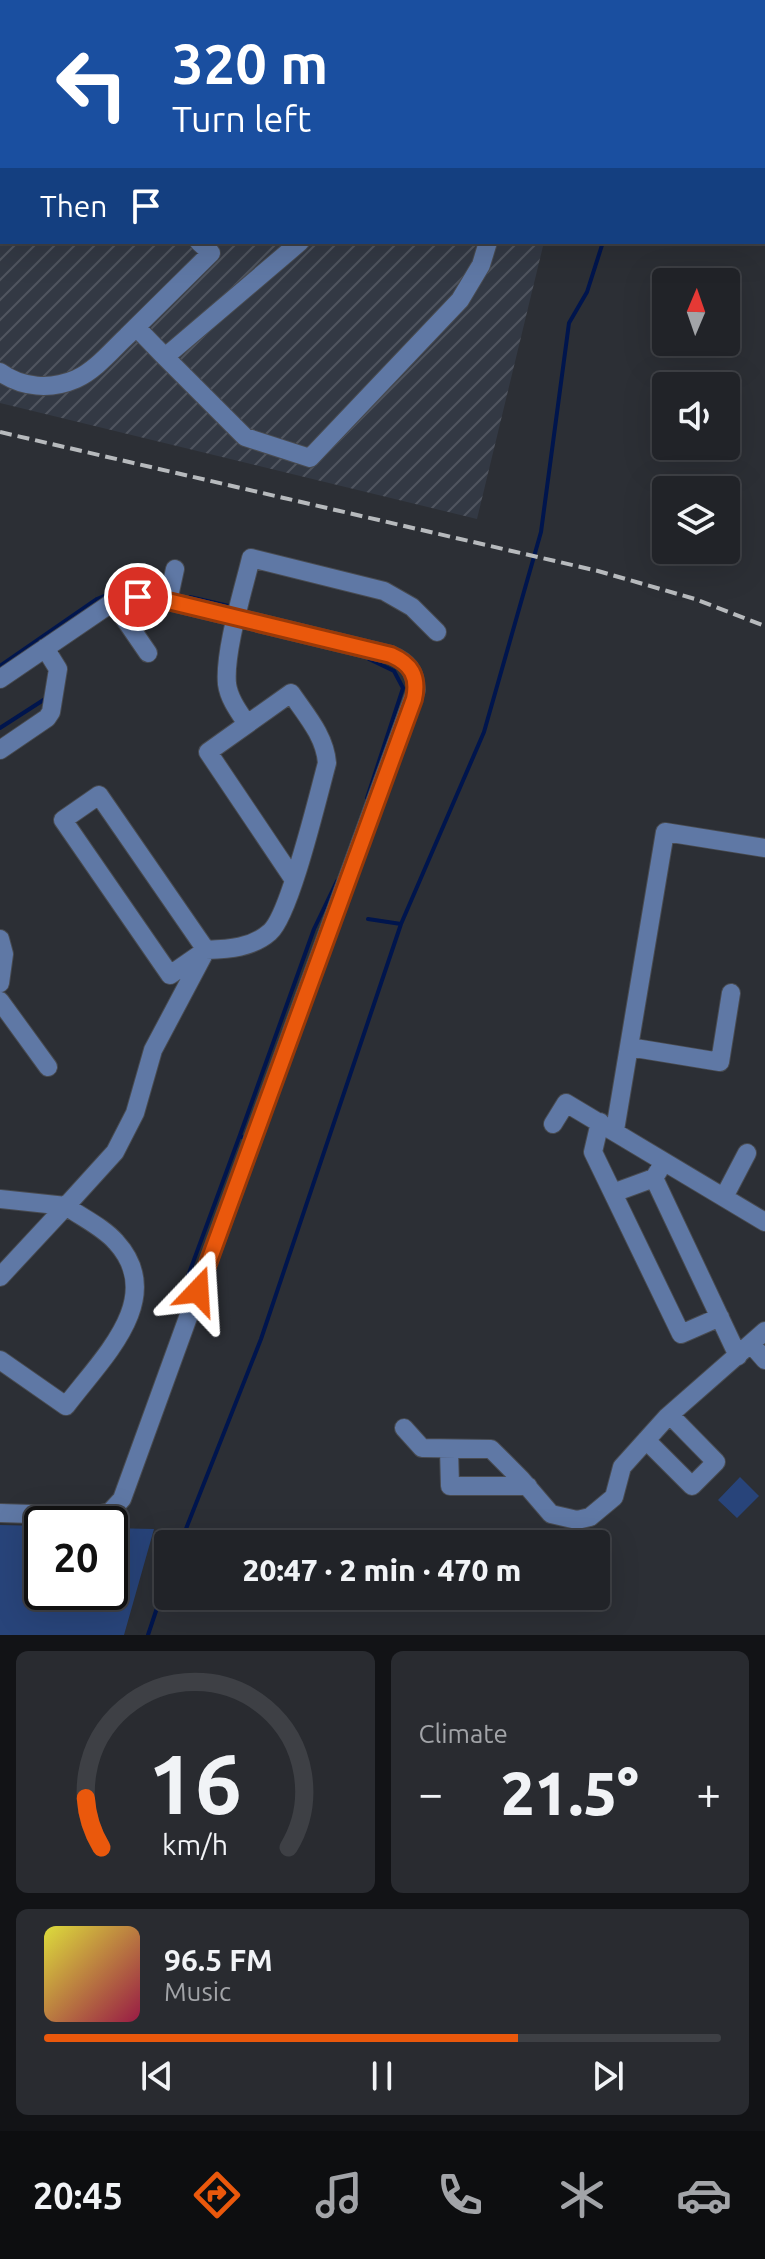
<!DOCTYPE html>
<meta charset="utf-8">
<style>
body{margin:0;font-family:Ubuntu,sans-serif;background:#292b30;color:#f1f3f6;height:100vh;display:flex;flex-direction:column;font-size:30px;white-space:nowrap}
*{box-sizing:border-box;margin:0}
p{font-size:26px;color:#a2a4a8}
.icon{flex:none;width:44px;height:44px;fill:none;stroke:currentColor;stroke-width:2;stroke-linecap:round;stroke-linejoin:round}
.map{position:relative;height:1635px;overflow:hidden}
.details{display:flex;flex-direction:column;gap:16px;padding:16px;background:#121316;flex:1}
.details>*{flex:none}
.hud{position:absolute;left:0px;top:0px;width:766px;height:244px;box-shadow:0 8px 32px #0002,0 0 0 2px #3e4045;background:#1a4fa0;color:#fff;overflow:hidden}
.needle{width:52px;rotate:2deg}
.controls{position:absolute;left:652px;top:268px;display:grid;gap:16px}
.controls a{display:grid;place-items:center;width:88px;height:88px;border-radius:8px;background:#212328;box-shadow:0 8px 32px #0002,0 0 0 2px #3e4045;font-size:40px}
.speed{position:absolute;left:24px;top:1506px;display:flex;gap:16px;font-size:40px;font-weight:700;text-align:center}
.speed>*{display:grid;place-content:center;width:104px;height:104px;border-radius:50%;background:#212328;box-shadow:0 8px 32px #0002,0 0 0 2px #3e4045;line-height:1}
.speed .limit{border:4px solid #111;border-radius:12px;background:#fff;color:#111}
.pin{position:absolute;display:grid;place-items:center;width:68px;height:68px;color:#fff;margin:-34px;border:4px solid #fff;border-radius:50%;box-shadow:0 2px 8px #0007}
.me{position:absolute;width:88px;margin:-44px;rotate:20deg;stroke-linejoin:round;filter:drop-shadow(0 0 6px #0008)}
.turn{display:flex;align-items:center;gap:28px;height:168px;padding:0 40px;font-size:36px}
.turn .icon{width:104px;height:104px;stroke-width:2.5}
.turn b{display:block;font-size:56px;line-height:68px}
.then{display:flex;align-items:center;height:76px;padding:0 40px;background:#0003;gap:16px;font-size:30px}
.big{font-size:60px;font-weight:800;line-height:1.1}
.details .tile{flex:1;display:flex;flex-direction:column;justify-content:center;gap:12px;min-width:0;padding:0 28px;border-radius:12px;background:#292b30}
.details .dial{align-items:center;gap:0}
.dial svg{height:208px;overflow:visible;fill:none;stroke:#3e4045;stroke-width:7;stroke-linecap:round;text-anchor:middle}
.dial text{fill:#f1f3f6;stroke:none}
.song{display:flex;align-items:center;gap:24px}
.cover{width:96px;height:96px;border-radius:12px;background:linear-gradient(135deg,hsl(60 70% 55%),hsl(340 70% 35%))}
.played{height:8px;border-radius:4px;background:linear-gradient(90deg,#ea580c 70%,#3e4045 70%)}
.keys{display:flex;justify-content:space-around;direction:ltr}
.heat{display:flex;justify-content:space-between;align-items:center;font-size:44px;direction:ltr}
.details .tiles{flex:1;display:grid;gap:16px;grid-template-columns:1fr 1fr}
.tile:last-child{grid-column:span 2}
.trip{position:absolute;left:154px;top:1530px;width:456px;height:80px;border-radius:8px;background:#212328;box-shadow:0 8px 32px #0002,0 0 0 2px #3e4045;font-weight:800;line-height:80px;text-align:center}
.tab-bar{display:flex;height:128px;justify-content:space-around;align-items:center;background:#0d0e10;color:#a2a4a8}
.tab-bar .icon{width:56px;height:56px}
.tab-bar .selected{color:#ea580c}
.tab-bar b{font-size:36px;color:#f1f3f6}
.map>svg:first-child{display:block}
.industrial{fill:url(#industrial-furrows)}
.park{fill:#28447a}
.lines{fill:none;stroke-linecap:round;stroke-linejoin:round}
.stream{stroke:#00154d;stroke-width:4}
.minor-casing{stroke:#484b51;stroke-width:20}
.major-casing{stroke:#484b51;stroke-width:22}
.minor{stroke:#5f78a5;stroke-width:18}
.major{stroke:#a2c1f8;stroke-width:20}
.rail{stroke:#b7babd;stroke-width:4;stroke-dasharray:12 6;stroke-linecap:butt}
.route-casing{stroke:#983908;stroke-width:20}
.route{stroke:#ea580c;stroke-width:14}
</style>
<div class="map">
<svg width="765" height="1635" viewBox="0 0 765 1635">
<defs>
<pattern id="industrial-furrows" width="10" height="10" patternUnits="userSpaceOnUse" patternTransform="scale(2)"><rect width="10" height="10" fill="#333944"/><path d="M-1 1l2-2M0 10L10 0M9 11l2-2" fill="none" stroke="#50555f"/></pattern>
</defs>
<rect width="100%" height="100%" fill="#2c2f35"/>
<path class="industrial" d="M0,0H602L2,2V242H544L477,519L0,403Z"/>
<path class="park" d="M740,1477L759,1496L737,1518L718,1500Z
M0,1525L42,1526V1592H110V1528L154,1529L124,1635H0Z"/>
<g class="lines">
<path class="stream" d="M699,2V0
M190,597L233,607
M0,666L97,599C120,589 141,586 166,592
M0,728L45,699
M367,798L403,688L394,671L369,659
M368,919L401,924
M240,1135L314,929L337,881
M181,1295L240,1135L242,1137
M180,1544L261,1339L401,924L484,732L541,532L569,323L587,292L603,242
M148,1635L168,1575"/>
<defs>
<path id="minor" d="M257,0L259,2
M489,0L490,2
M161,2L163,0
M136,327L165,357L300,242
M165,357L245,437L310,458L460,300L481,265L488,242
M0,372C22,388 51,390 76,379C96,370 112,350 127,336C155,308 183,281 211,253L199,242
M168,601L175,569
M113,602L148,653
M0,679L113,602L138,597L172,602L391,655C408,662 415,671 416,690L122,1499L110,1512L93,1516L0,1513
M247,724C239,712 229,699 227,684C224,652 243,591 251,558L384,591L412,607L437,632
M0,750L47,718L51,712L58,669L45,648
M99,795L206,950L170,975L63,820Z
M0,939L4,954L0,983
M0,1001L48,1067
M629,1047L720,1062L731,993
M600,1122L593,1152L681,1334L720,1317
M553,1124L566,1103L765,1222
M615,1130L665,832L765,848
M654,1178L738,1356
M613,1193L654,1178L659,1170
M724,1197L747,1153
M0,1199L66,1206L115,1152L135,1113L153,1050L206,950C229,949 252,948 270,932C290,915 318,796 327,763C325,736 306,715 291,693L208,752L294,880
M0,1277L66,1206C81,1217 103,1227 116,1242C168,1299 100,1360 66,1406L0,1360
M751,1344L765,1360
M404,1428L422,1448L491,1449L521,1479L551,1514L577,1520L590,1517L614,1497L622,1467L667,1417L765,1331
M646,1440L692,1486L716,1462L670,1415
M449,1449L450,1486H528"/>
<path id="major" d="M15,2L18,0
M0,13L2,12"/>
</defs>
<use href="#minor" class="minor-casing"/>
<use href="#major" class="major-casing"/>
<use href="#minor" class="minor"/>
<use href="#major" class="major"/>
<path class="rail" d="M0,432L598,571L695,599L765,626"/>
</g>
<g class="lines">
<defs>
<path id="route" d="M138,597L172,602L391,655C411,664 419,676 414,699L198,1291"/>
</defs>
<use href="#route" class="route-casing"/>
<use href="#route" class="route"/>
</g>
</svg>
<div class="controls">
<a><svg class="needle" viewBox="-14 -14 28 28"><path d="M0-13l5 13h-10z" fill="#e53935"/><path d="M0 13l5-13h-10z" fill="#a2a4a8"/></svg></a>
<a><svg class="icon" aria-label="sound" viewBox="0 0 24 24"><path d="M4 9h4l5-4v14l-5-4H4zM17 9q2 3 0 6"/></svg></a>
<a><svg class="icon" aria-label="layers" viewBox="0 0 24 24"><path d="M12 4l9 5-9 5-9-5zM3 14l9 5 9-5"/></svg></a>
</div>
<div class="speed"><div class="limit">20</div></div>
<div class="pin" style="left:138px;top:597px;background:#d93025"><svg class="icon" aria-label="arrive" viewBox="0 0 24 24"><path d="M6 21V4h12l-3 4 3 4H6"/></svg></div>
<svg class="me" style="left:198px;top:1291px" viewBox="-20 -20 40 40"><path d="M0-17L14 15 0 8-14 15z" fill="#ea580c" stroke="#fff" stroke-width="4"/></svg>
<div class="trip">20:47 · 2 min · 470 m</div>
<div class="hud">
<div class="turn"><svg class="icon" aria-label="left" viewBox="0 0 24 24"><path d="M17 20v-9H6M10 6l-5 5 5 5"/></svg><div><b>320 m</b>Turn left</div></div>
<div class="then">Then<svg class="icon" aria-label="arrive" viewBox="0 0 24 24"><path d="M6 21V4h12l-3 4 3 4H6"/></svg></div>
</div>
</div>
<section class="details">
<div class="tiles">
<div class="tile dial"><svg viewBox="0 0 100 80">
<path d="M14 69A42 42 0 1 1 86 69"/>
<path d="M14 69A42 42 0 0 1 8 50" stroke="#ea580c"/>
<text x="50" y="56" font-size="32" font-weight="700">16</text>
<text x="50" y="72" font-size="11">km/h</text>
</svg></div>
<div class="tile"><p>Climate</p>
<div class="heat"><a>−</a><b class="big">21.5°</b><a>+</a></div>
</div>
<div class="tile">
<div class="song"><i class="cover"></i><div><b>96.5 FM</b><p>Music</p></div></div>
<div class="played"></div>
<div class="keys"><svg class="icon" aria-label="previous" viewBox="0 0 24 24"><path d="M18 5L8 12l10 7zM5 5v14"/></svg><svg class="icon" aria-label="pause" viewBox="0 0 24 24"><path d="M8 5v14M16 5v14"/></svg><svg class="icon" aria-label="next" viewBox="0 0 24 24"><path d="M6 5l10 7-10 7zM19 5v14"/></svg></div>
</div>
</div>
</section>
<nav class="tab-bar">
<b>20:45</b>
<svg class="icon selected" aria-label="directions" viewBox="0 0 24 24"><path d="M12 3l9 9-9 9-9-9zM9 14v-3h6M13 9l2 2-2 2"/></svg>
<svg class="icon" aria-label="music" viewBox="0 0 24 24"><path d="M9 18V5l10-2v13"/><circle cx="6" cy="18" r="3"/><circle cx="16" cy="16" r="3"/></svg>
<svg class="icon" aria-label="phone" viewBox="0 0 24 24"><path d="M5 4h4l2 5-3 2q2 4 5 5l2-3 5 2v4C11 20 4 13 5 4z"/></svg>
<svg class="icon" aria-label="climate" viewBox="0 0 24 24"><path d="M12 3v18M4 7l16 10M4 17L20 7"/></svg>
<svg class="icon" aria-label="car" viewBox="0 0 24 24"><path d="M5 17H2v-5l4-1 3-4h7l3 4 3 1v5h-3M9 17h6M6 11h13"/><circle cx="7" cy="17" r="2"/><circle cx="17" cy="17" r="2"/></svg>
</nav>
